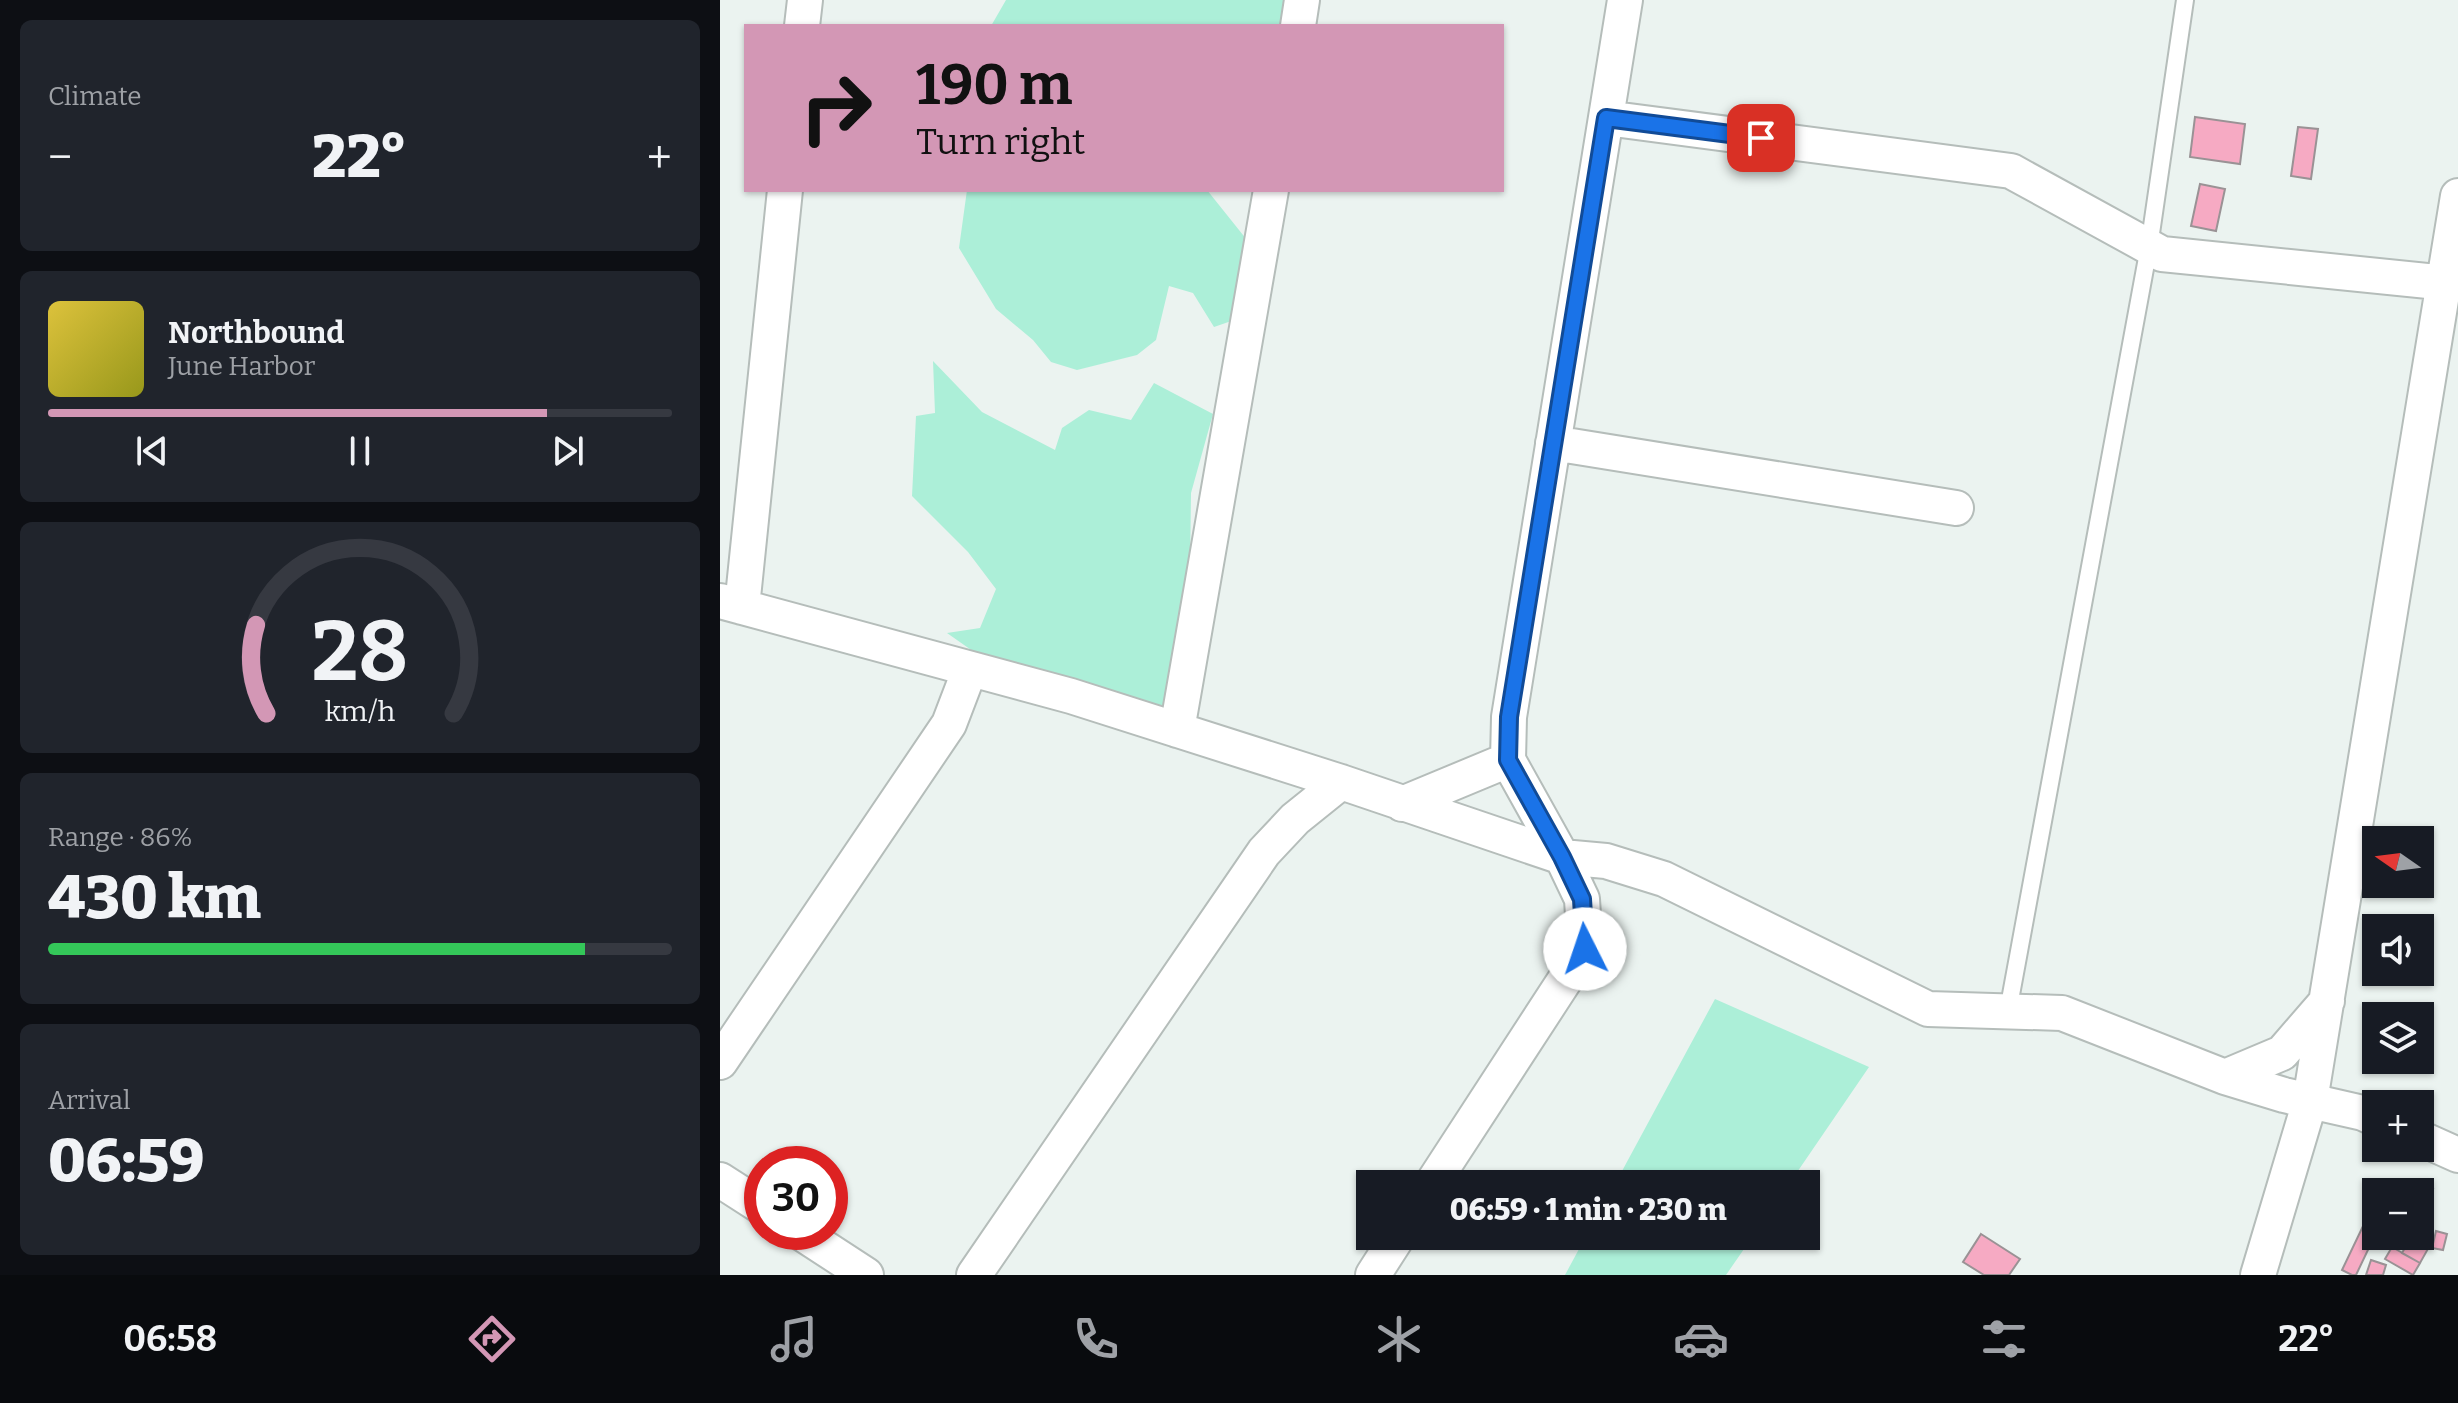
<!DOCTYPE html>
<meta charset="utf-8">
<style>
body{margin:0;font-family:Bitter,serif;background:#20242c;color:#f1f3f6;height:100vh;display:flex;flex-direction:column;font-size:30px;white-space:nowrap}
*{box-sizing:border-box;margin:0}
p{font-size:26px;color:#9ea1a6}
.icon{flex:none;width:44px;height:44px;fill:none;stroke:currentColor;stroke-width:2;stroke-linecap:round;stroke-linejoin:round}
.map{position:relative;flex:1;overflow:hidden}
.panel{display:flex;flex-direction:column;gap:20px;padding:20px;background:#0d0f14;width:720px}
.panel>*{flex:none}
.banner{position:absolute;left:24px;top:24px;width:760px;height:168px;border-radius:0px;box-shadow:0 2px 6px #0004;background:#d397b5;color:#111;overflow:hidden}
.needle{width:52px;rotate:284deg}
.tools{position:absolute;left:1642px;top:826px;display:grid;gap:16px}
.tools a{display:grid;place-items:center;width:72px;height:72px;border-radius:0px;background:#171b24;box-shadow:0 2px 6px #0004;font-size:40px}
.speed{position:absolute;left:24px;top:1146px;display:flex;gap:16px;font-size:40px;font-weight:700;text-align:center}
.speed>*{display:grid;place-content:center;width:104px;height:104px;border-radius:50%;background:#171b24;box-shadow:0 2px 6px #0004;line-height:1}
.speed .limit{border:12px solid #d22;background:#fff;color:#111}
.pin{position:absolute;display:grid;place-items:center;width:68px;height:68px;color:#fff;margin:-34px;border-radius:16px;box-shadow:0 4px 12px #0006}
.me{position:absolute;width:88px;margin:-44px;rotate:356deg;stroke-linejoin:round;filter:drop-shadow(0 0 6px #0008)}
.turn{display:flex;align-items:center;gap:28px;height:168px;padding:0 40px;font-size:36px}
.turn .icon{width:104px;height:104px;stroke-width:2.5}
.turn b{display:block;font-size:56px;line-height:68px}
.big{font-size:60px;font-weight:800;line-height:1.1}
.panel .card{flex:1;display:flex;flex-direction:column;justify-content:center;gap:12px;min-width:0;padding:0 28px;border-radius:12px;background:#20242c}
.panel .dial{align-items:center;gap:0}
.dial svg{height:208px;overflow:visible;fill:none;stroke:#363941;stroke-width:7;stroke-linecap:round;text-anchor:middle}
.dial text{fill:#f1f3f6;stroke:none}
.song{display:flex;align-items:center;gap:24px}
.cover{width:96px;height:96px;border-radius:12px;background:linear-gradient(135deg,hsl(50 70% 55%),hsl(60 70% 35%))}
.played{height:8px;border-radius:4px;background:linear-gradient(90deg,#d397b5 80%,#363941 80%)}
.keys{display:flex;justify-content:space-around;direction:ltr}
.heat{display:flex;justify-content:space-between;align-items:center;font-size:44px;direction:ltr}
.charge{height:12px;border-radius:6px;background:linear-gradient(90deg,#34c759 86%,#363941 0)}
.trip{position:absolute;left:636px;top:1170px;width:464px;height:80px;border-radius:0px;background:#171b24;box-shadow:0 2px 6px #0004;font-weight:800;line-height:80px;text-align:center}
.menu{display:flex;height:128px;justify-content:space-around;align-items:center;background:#090b0e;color:#9ea1a6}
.menu .icon{width:56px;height:56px}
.menu .current{color:#d397b5}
.menu b{font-size:36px;color:#f1f3f6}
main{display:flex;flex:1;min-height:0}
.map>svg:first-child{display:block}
.green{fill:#acefd8}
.building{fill:#f6aac3;stroke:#9a9295;stroke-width:2}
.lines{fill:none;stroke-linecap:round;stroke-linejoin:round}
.service-casing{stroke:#b5bdba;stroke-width:20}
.minor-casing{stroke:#b5bdba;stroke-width:38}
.service{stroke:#fff;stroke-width:16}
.minor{stroke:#fff;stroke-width:34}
.route-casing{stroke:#114b97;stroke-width:20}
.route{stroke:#1a73e8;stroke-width:14}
</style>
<main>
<section class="panel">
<div class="card"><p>Climate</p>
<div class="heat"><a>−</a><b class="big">22°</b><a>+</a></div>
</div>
<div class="card">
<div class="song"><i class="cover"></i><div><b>Northbound</b><p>June Harbor</p></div></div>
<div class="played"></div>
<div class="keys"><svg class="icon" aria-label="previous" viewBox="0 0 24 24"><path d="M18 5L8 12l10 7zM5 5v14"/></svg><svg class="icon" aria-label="pause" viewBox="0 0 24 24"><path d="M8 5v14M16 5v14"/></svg><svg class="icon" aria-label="next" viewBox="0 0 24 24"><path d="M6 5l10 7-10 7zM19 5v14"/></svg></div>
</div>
<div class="card dial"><svg viewBox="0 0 100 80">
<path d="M14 69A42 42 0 1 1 86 69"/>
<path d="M14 69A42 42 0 0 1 10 35" stroke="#d397b5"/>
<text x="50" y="56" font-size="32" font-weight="700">28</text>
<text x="50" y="72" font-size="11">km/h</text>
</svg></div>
<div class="card"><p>Range · 86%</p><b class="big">430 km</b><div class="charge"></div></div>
<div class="card"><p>Arrival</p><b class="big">06:59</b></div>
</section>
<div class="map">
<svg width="1738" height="1275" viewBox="0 0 1738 1275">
<rect width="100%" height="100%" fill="#ebf3f0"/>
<path class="green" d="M286,0H571L566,26H271Z
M247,190H487L527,240L520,318L494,327L473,293L449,286L436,340L417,355L357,370L331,362L313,340L276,309L239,248Z
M213,361L262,412L335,450L342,428L369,410L411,420L434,383L493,414L471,493L469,639L441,710L264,659L227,633L260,628L276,589L248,552L192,496L196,416L215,413Z
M995,999L1149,1067L1069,1184H895Z
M866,1236H1033L1006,1275H845Z"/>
<path class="building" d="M1475,117L1525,124L1520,164L1470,157Z
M1578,127L1598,129L1591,179L1571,176Z
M1480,184L1505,189L1496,231L1471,226Z
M1682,1180L1713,1189L1708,1203L1700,1201V1192H1678Z
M1656,1199V1233L1636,1275H1632L1622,1270Z
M1716,1231L1727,1234L1723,1250L1712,1248Z
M1261,1234L1300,1259L1289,1275H1264L1243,1262Z
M1691,1237L1709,1247L1700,1263L1682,1253Z
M1672,1247L1700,1263L1693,1275L1665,1259Z
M1651,1260L1666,1265L1663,1275H1646Z"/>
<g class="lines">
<defs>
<path id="service" d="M1288,1011L1429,247L1465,0"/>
<path id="minor" d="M82,26L85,0
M578,26L582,0
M886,118L1291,171L1442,254L1738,284
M833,443L1236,508
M0,601L351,696L621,782L842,857L886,861L944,879L1208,1009L1342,1013L1505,1077L1564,1095L1643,1113L1656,1119
M22,607L65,190
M457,730L551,190
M682,804L788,760
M0,1062L229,724L250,669
M1505,1077L1562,1053L1607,1001
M1700,1138L1738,1155
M0,1180L42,1207
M712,1184L865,949L862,899L842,857L788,760L789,717L905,0
M80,1232L146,1275
M254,1275L544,852L575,819L621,782
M653,1275L678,1236
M1538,1275L1590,1101L1738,196"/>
</defs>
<use href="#service" class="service-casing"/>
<use href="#minor" class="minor-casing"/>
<use href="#service" class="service"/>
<use href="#minor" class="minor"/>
</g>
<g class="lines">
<defs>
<path id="route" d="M865,949L862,899L842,857L788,760L789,717L886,118L1041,138"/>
</defs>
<use href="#route" class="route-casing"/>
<use href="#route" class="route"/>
</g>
</svg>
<div class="tools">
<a><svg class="needle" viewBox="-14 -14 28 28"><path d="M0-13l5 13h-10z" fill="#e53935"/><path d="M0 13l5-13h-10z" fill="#9ea1a6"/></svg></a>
<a><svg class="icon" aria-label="sound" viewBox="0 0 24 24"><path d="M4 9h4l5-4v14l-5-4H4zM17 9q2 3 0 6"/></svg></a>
<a><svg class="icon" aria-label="layers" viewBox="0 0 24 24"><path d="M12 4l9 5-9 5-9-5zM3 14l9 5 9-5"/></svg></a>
<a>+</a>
<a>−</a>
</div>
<div class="speed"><div class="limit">30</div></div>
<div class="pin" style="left:1041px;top:138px;background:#d93025"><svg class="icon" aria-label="arrive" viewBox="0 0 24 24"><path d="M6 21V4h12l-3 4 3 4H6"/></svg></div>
<svg class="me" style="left:865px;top:949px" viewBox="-20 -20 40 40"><circle r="19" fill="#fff"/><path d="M0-13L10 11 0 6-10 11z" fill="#1a73e8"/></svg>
<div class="trip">06:59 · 1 min · 230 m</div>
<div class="banner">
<div class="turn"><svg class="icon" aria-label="right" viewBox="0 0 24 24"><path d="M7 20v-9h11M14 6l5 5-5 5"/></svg><div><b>190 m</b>Turn right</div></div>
</div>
</div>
</main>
<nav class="menu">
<b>06:58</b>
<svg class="icon current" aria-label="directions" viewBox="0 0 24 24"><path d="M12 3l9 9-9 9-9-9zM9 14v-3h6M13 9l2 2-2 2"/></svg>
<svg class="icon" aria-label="music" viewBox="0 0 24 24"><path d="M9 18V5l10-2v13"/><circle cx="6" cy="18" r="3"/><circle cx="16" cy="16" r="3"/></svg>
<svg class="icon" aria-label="phone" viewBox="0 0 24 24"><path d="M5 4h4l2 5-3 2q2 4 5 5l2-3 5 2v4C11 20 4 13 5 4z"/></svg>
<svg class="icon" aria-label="climate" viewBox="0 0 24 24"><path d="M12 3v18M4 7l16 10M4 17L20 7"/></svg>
<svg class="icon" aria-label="car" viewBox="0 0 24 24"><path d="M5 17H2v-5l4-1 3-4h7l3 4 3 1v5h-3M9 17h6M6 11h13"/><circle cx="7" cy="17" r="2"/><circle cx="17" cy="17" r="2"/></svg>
<svg class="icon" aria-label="filters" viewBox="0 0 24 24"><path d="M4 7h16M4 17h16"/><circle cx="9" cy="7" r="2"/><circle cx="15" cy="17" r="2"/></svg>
<b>22°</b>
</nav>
